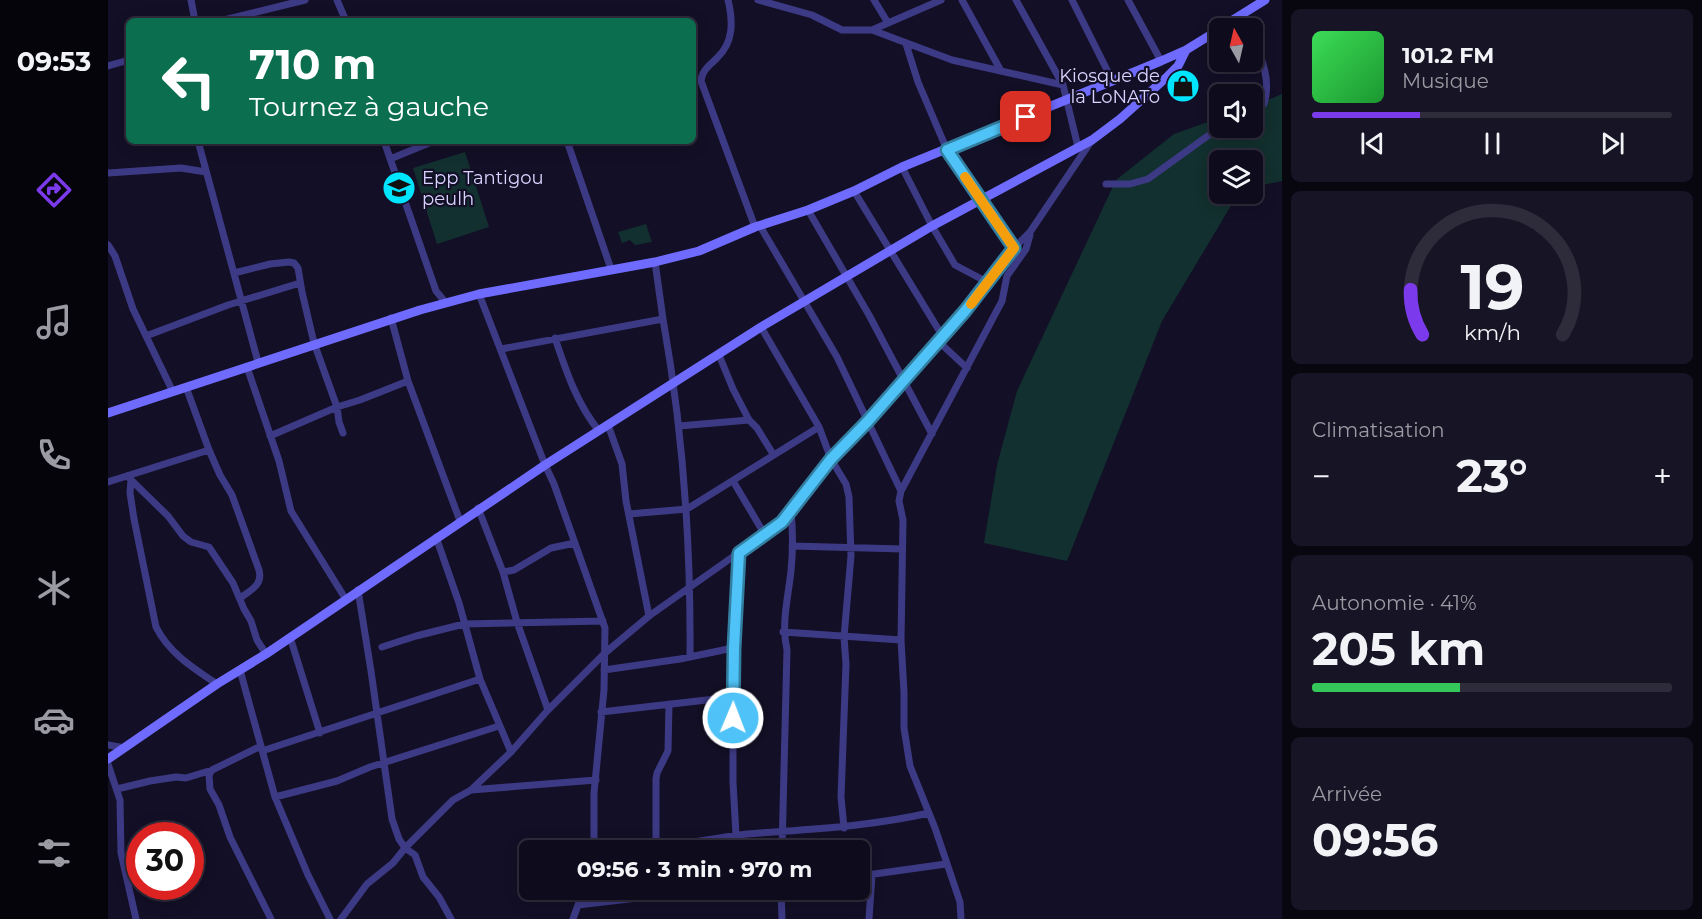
<!DOCTYPE html>
<html lang="fr">
<meta charset="utf-8">
<style>
body{margin:0;font-family:Montserrat,sans-serif;background:#171425;color:#f1f3f6;height:100vh;display:flex;flex-direction:column;font-size:22px;white-space:nowrap}
*{box-sizing:border-box;margin:0}
p{font-size:20px;color:#9b9ba3}
.icon{flex:none;width:33px;height:33px;fill:none;stroke:currentColor;stroke-width:2;stroke-linecap:round;stroke-linejoin:round}
.map{position:relative;flex:1;overflow:hidden}
.panel{display:flex;flex-direction:column;gap:9px;padding:9px;background:#08060f;width:420px}
.panel>*{flex:none}
.banner{position:absolute;left:18px;top:18px;width:570px;height:126px;border-radius:9px;box-shadow:0 3px 15px #0003,0 0 0 2px #2e2b3b;background:#0b6e4f;color:#fff;overflow:hidden}
.needle{width:39px;rotate:352deg}
.buttons{position:absolute;left:1101px;top:18px;display:grid;gap:12px}
.buttons a{display:grid;place-items:center;width:54px;height:54px;border-radius:9px;background:#0e0b1c;box-shadow:0 3px 15px #0003,0 0 0 2px #2e2b3b;font-size:30px}
.speed{position:absolute;left:18px;top:822px;display:flex;gap:12px;font-size:30px;font-weight:700;text-align:center}
.speed>*{display:grid;place-content:center;width:78px;height:78px;border-radius:50%;background:#0e0b1c;box-shadow:0 3px 15px #0003,0 0 0 2px #2e2b3b;line-height:1}
.speed .limit{border:9px solid #d22;background:#fff;color:#111}
.pin{position:absolute;display:grid;place-items:center;width:51px;height:51px;color:#fff;margin:-26px;border-radius:12px;box-shadow:0 3px 9px #0006}
.me{position:absolute;width:66px;margin:-33px;rotate:1deg;stroke-linejoin:round;filter:drop-shadow(0 0 4px #0008)}
.turn{display:flex;align-items:center;gap:21px;height:126px;padding:0 24px;font-size:27px}
.turn .icon{width:78px;height:78px;stroke-width:2.5}
.turn b{display:block;font-size:42px;line-height:51px}
.big{font-size:45px;font-weight:700;line-height:1.1}
.panel .tile{flex:1;display:flex;flex-direction:column;justify-content:center;gap:9px;min-width:0;padding:0 21px;border-radius:9px;background:#171425}
.panel .dial{align-items:center;gap:0}
.dial svg{height:156px;overflow:visible;fill:none;stroke:#2e2b3b;stroke-width:7;stroke-linecap:round;text-anchor:middle}
.dial text{fill:#f1f3f6;stroke:none}
.song{display:flex;align-items:center;gap:18px}
.cover{width:72px;height:72px;border-radius:9px;background:linear-gradient(135deg,hsl(130 70% 55%),hsl(130 70% 35%))}
.played{height:6px;border-radius:3px;background:linear-gradient(90deg,#7c3aed 30%,#2e2b3b 30%)}
.keys{display:flex;justify-content:space-around;direction:ltr}
.heat{display:flex;justify-content:space-between;align-items:center;font-size:33px;direction:ltr}
.charge{height:9px;border-radius:4px;background:linear-gradient(90deg,#34c759 41%,#2e2b3b 0)}
.trip{position:absolute;left:411px;top:840px;width:351px;height:60px;border-radius:9px;background:#0e0b1c;box-shadow:0 3px 15px #0003,0 0 0 2px #2e2b3b;font-weight:700;line-height:60px;text-align:center}
main{display:flex;flex:1;min-height:0}
.menu{display:flex;flex-direction:column;width:108px;justify-content:space-around;align-items:center;background:#06040b;color:#9b9ba3}
.menu .icon{width:42px;height:42px}
.menu .current{color:#7c3aed}
.menu b{font-size:27px;color:#f1f3f6}
.map>svg:first-child{display:block}
.green{fill:#12302f}
.lines{fill:none;stroke-linecap:round;stroke-linejoin:round}
.street{stroke:#3d3a85;stroke-width:7}
.secondary{stroke:#6f6bff;stroke-width:9}
.route-casing{stroke:#337fa1;stroke-width:15}
.route{stroke:#4fc3f7;stroke-width:10}
.slow{stroke:#f59e0b;stroke-width:10}
.labels{text-anchor:middle;dominant-baseline:central;stroke-width:4.5;stroke-linejoin:round;paint-order:stroke}
.poi-label{font-size:18px;fill:#d9d4ff;stroke:#130f26;text-anchor:end}
</style>
<main>
<nav class="menu">
<b>09:53</b>
<svg class="icon current" aria-label="directions" viewBox="0 0 24 24"><path d="M12 3l9 9-9 9-9-9zM9 14v-3h6M13 9l2 2-2 2"/></svg>
<svg class="icon" aria-label="music" viewBox="0 0 24 24"><path d="M9 18V5l10-2v13"/><circle cx="6" cy="18" r="3"/><circle cx="16" cy="16" r="3"/></svg>
<svg class="icon" aria-label="phone" viewBox="0 0 24 24"><path d="M5 4h4l2 5-3 2q2 4 5 5l2-3 5 2v4C11 20 4 13 5 4z"/></svg>
<svg class="icon" aria-label="climate" viewBox="0 0 24 24"><path d="M12 3v18M4 7l16 10M4 17L20 7"/></svg>
<svg class="icon" aria-label="car" viewBox="0 0 24 24"><path d="M5 17H2v-5l4-1 3-4h7l3 4 3 1v5h-3M9 17h6M6 11h13"/><circle cx="7" cy="17" r="2"/><circle cx="17" cy="17" r="2"/></svg>
<svg class="icon" aria-label="filters" viewBox="0 0 24 24"><path d="M4 7h16M4 17h16"/><circle cx="9" cy="7" r="2"/><circle cx="15" cy="17" r="2"/></svg>
</nav>
<div class="map">
<svg width="1174" height="919" viewBox="0 0 1174 919">
<rect width="100%" height="100%" fill="#130f26"/>
<path class="green" d="M1174,94V181L1145,187L1144,160H1112V194H1130L1054,321L959,561L876,543L889,465L909,391L1008,180L1066,134L1111,118L1112,128H1144L1145,106Z
M357,152L381,227L329,244L305,168Z
M538,224L544,242L527,245L522,240L514,243L510,232Z"/>
<g class="lines">
<path class="street" d="M83,0L87,21
M229,0L238,21
M620,0C625,21 626,42 609,58C602,65 594,70 593,81L647,227
M650,0L704,15L734,30H764L844,60L955,85
M766,0L780,23
M854,0L893,71
M908,0L955,85L970,147
M964,0L1004,80
M1020,0L1053,61
M1131,16L1138,28
M112,21L197,0
M764,30L833,0
M1144,39C1155,58 1163,83 1156,104L1144,110
M798,44L810,82L839,150L906,248
M0,66L21,60
M90,141L150,362
M276,141L328,291L338,303
M459,141L503,269
M282,159L326,141
M794,167L824,226L847,265L879,282
M0,173L73,168L98,172
M998,184H1022L1040,179L1112,127
M746,191L835,337
M700,210L761,315L824,434
M652,226L729,357L793,491
M0,245L7,256L25,309L65,392
M547,262L555,319
M126,273L162,264L181,262L186,263L190,268L194,292L206,343L229,407L231,422L235,433
M371,294L437,465L446,484L497,628L496,690L486,793V850
M283,318L300,381L352,521
M653,327L711,427L723,459L738,484L741,497L743,556L736,637L738,664L733,797L736,828
M38,336L120,305L192,283
M447,338C458,371 469,404 491,431
M831,342L859,368
M393,349L555,319C575,431 583,543 582,657
M611,355L625,389L641,420L649,428L665,454
M139,367L171,461L183,511L237,598
M78,387L101,450L112,475L124,495L151,570C155,585 143,590 132,598
M500,425L514,464L518,501L541,616
M571,426L641,420
M162,436L229,407L252,400L300,381
M19,476L60,516L75,536L83,542L101,547L125,583L136,609L143,621L149,640L158,654
M23,480L22,493L26,519L48,627C61,653 85,668 109,684
M625,481L657,535
M0,482L101,450
M370,508L395,572L409,622L440,710
M521,514L579,509L711,427
M328,537L351,603L372,679L403,752
M684,546L794,549
M395,572L406,570L443,548L467,543
M250,590L263,671L284,819L291,839L297,848L307,855L315,877L331,897L343,919
M675,632L793,640L795,520L791,501L793,491L894,301L899,276L918,249L922,235
M182,637L212,733
M793,640L796,692V728L802,766L827,828L852,902L853,919
M274,647L308,636L356,624L495,621
M625,648V782L628,835
M132,670L167,797L200,875L222,919
M496,670L572,659L625,648L631,553
M493,712L625,697
M0,745L17,748
M154,751L372,679
M0,764L12,800L13,853L28,919
M104,770L101,775L102,789L111,805L122,837L163,919
M9,789L42,781L68,777L78,778L104,770L153,746
M363,790L488,780
M167,797L229,781L262,767L391,726
M548,845V779L549,773L560,751L561,704
M488,846C520,846 552,846 584,842C602,840 620,836 639,834C702,829 759,827 821,813
M674,850L679,650C673,624 680,598 683,571C685,551 685,531 683,511
M752,876L838,864
M475,890L470,905L597,890
M496,890L500,900
M673,890L674,919
M233,919L259,884L285,863L297,848L345,800L363,790L403,752L440,710L497,653L541,616L674,522L723,459L761,421L835,337L906,248L922,232L984,140
M465,919L470,905
M761,919L764,875"/>
<path class="secondary" d="M1112,28L1157,0
M0,413L312,310L371,294L547,262L591,251L647,227L700,210L746,191L794,167L1053,61L1078,50L1112,29
M0,759L109,684L158,654L437,465L653,327L824,226L984,140L1012,119L1060,76L1070,66L1078,50"/>
</g>
<g class="lines">
<defs>
<path id="route" d="M625,718L626,648L631,553L674,522L723,459L760,421L857,311L906,248L839,150L918,117"/>
</defs>
<use href="#route" class="route-casing"/>
<use href="#route" class="route"/>
<path class="slow" d="M857,177L906,248L863,304"/>
</g>
<defs>
<symbol id="shop-disc" viewBox="-11 -11 22 22"><circle r="9.5" fill="#00e5ff" stroke="#130f26"/><path d="M-5-2.5h2.3a2.7 3.5 0 0 1 5.4 0H5L5.5 6h-11ZM-1.5-2.5h3a1.5 2.3 0 0 0-3 0Z" fill="#111"/></symbol>
<symbol id="school-disc" viewBox="-11 -11 22 22"><circle r="9.5" fill="#00e5ff" stroke="#130f26"/><path d="M0-5L7-2L0 1L-7-2ZM-4 1L0 2.5L4 1V4Q0 6-4 4Z" fill="#111"/></symbol>
</defs>
<g fill-rule="evenodd">
<use href="#shop-disc" x="1056" y="67" width="38" height="38"/>
<use href="#school-disc" x="272" y="169" width="38" height="38"/>
</g>
<g class="labels">
<g class="poi-label">
<text x="1052" y="76">Kiosque de<tspan x="1052" dy="21">la LoNATo</tspan></text>
<text x="314" y="178" text-anchor="start">Epp Tantigou<tspan x="314" dy="21">peulh</tspan></text>
</g>
</g>
</svg>
<div class="buttons">
<a><svg class="needle" viewBox="-14 -14 28 28"><path d="M0-13l5 13h-10z" fill="#e53935"/><path d="M0 13l5-13h-10z" fill="#9b9ba3"/></svg></a>
<a><svg class="icon" aria-label="sound" viewBox="0 0 24 24"><path d="M4 9h4l5-4v14l-5-4H4zM17 9q2 3 0 6"/></svg></a>
<a><svg class="icon" aria-label="layers" viewBox="0 0 24 24"><path d="M12 4l9 5-9 5-9-5zM3 14l9 5 9-5"/></svg></a>
</div>
<div class="speed"><div class="limit">30</div></div>
<div class="pin" style="left:918px;top:117px;background:#d93025"><svg class="icon" aria-label="arrive" viewBox="0 0 24 24"><path d="M6 21V4h12l-3 4 3 4H6"/></svg></div>
<svg class="me" style="left:625px;top:718px" viewBox="-20 -20 40 40"><circle r="17" fill="#4fc3f7" stroke="#fff" stroke-width="3"/><path d="M0-11L8 9 0 5-8 9z" fill="#fff"/></svg>
<div class="trip">09:56 · 3 min · 970 m</div>
<div class="banner">
<div class="turn"><svg class="icon" aria-label="left" viewBox="0 0 24 24"><path d="M17 20v-9H6M10 6l-5 5 5 5"/></svg><div><b>710 m</b>Tournez à gauche</div></div>
</div>
</div>
<section class="panel">
<div class="tile">
<div class="song"><i class="cover"></i><div><b>101.2 FM</b><p>Musique</p></div></div>
<div class="played"></div>
<div class="keys"><svg class="icon" aria-label="previous" viewBox="0 0 24 24"><path d="M18 5L8 12l10 7zM5 5v14"/></svg><svg class="icon" aria-label="pause" viewBox="0 0 24 24"><path d="M8 5v14M16 5v14"/></svg><svg class="icon" aria-label="next" viewBox="0 0 24 24"><path d="M6 5l10 7-10 7zM19 5v14"/></svg></div>
</div>
<div class="tile dial"><svg viewBox="0 0 100 80">
<path d="M14 69A42 42 0 1 1 86 69"/>
<path d="M14 69A42 42 0 0 1 8 46" stroke="#7c3aed"/>
<text x="50" y="56" font-size="32" font-weight="700">19</text>
<text x="50" y="72" font-size="11">km/h</text>
</svg></div>
<div class="tile"><p>Climatisation</p>
<div class="heat"><a>−</a><b class="big">23°</b><a>+</a></div>
</div>
<div class="tile"><p>Autonomie · 41%</p><b class="big">205 km</b><div class="charge"></div></div>
<div class="tile"><p>Arrivée</p><b class="big">09:56</b></div>
</section>
</main>
